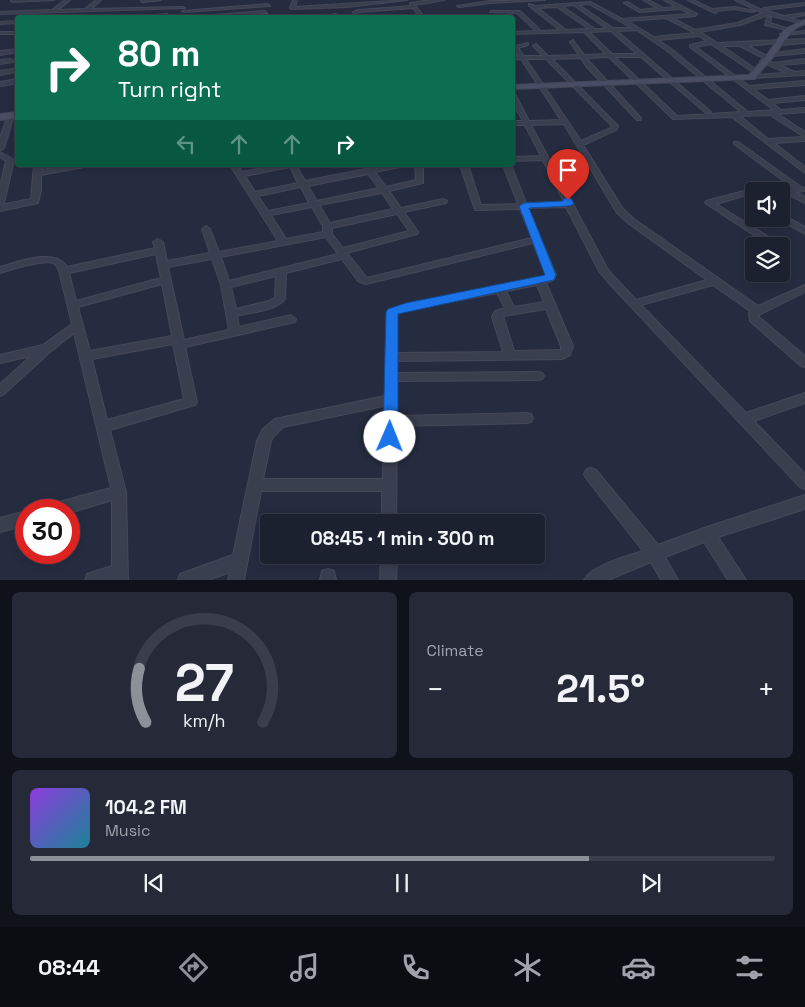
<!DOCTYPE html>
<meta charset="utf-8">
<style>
body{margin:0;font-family:"Space Grotesk",sans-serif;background:#252938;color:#f1f3f6;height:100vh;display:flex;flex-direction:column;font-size:19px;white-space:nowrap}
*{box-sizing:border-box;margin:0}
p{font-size:16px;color:#a0a3ab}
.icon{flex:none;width:28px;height:28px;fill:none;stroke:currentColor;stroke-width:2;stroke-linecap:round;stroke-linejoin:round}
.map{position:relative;height:580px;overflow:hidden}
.side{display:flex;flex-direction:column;gap:12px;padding:12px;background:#0f121a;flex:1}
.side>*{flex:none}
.top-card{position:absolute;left:15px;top:15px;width:500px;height:152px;border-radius:5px;box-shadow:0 2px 8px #0003,0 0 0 1px #3a3e4c;background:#0b6e4f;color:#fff;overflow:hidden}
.controls{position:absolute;left:745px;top:182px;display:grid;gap:10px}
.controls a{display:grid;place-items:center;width:45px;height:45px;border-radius:5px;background:#1c2130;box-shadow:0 2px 8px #0003,0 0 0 1px #3a3e4c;font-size:25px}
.speed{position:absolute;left:15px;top:499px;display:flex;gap:10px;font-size:25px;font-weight:700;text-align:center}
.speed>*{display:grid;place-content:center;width:65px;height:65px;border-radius:50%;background:#1c2130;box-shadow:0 2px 8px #0003,0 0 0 1px #3a3e4c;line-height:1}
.speed .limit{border:8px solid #d22;background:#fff;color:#111}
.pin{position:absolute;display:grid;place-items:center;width:42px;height:42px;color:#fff;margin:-51px -21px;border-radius:50% 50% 50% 0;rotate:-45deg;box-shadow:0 0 5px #0007}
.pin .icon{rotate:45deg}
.me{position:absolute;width:55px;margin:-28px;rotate:1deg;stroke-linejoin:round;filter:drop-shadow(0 0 4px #0008)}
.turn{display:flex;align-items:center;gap:18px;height:105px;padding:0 20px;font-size:22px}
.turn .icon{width:65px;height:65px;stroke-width:2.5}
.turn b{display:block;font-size:35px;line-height:42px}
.lanes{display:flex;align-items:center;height:48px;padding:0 20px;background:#0003;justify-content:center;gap:25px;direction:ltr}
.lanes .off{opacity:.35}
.big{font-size:38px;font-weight:600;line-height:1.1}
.side .tile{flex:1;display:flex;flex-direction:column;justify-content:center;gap:8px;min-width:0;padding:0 18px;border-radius:8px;background:#252938}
.side .dial{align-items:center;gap:0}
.dial svg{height:130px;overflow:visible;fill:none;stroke:#3a3e4c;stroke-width:7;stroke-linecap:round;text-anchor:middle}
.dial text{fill:#f1f3f6;stroke:none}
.song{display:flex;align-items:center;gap:15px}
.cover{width:60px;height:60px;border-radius:8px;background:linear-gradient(135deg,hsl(270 70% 55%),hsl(190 70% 35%))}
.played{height:5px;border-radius:2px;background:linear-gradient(90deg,#8c9099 75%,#3a3e4c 75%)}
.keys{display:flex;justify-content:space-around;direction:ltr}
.heat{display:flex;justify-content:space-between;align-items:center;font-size:28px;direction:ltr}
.side .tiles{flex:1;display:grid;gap:12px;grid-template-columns:1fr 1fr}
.tile:last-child{grid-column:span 2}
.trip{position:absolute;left:260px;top:514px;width:285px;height:50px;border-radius:5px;background:#1c2130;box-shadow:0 2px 8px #0003,0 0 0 1px #3a3e4c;font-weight:600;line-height:50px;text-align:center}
.dock{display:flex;height:80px;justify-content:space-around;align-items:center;background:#0b0d13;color:#a0a3ab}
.dock .icon{width:35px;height:35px}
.dock .active{color:#8c9099}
.dock b{font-size:22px;color:#f1f3f6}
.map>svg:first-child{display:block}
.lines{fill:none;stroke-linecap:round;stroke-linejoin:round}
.street-casing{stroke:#444859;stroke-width:2}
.secondary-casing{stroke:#444859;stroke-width:2}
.street{fill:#3a3f50;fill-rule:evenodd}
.secondary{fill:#494d63;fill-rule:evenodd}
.route{fill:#1a73e8;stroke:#114b97}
</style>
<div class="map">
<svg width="805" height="580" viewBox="0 0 805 580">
<rect width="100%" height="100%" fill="#262c40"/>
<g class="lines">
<defs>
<path id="street" d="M12,0H54L13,2L11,1Z
M65,0H70L58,10L85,9L96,0H101L91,9L183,7L185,8L0,14V12L52,10Z
M142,0H161L143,2L141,1Z
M293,0H297L295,7L407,0L347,7L292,9L290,8Z
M432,0H444L415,5L425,18H420L413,8L359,12L357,13L359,18H355L353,12L359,10L411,6L410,3Z
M545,0L490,3L459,7L457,6L490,1Z
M643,0H648L663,8L676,7L664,0H669L697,14L695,16L672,18L695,30L737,23L763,13L735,0H741L762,10L764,8L805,3V5L764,10L784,16L805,13V15L789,18L804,22V24L768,15L740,25L700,32L717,43L805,39V43L778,45L776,43L748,46L769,57L770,58L767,60L740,46H722L757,70V72H753L711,44L696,47L749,86L805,81V85L753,89L768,100L805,96V100L772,103L781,110L805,108V112L778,114L805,132V141L774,143L805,167V173L732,117L673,119L609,57L586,58L641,118V120H637L586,66L581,58L552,59L618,126L616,130L583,145L623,209L634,219L758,306L805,285V292L759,315V317L805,356V367L801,366L750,321L749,314L750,311L713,285L641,305L746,413L805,393V403L754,421L805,474V489L800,487L607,281L599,271L566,207L528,208L556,275L553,280L546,283L573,346L570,355L562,359L397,361V373L538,372L542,373L544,376L542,379L538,380L397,381V416L527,413L531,414L533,418L531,422L527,423L397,426L396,522H382V491H261L244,580H228L230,572L209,580H178L180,574L233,555L257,441L263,429L275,419L385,396L387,312L388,310L406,304L539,278L546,275L533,243L366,284L358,281L342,259L286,273L285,299C275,311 252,312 237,316L239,327L291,315L296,319L295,322L185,347L197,402L195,405L110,430L126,492L128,580H85L87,574L112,566V500L69,513V510H48L50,505L55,503L111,488L74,333L50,352L4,394L0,396V384L31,356L0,363V355L43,345L72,324L59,271C58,269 57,265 55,264C47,258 10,270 0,273V267C18,262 56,247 67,267L155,248L153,242L158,239L163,242L167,261L210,253L202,229L206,226L210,229L219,252L278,241L230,165H238L242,172L278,165H296L305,181L386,165H401L400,167L375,172L386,187L416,180L415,165H423V183L389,191L401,208L443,199L447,201L446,203L404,212L418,232L417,234L347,253L367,278L532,238L520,209L475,210L460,165H468L481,205L518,204L503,165H511L526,203L564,202L543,160L512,161V157L541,156L525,125H512V121H523L512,101V92L515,94L529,121L561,120L521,59L512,60V56H519L512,47L528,43V45L518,48L524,56H543L533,46L536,44L548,56L579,55L570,42L573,40L584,55L606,54L584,32L512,34V32L536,31L517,13L490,12L492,11H520L541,31L560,30L529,6V4L535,6L590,2L622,19L690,14L681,9L639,12L624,3L628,2L640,10L657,8ZM589,4L632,28H613L579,5ZM574,5L607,29H595L562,6ZM557,7L589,29L566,30L538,8ZM666,18L695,33L654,37L627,21ZM637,30L666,50L741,112L677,116L615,57H641L706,113L711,112L617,31ZM611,31L612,32L637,54H612L589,32ZM699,36L707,41L690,45V47L774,110L748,112L670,48L658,40ZM526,59H546L612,126L611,128L581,141ZM770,115L803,136L804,137L768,139L740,116ZM564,124L617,213L628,223L707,280L636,300L608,270L531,125ZM290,167L298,183L255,192L245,176ZM368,174L379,188L317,201L308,186ZM301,187L309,203L268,211L258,196ZM382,193L393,209L330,223L319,205ZM312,207L323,226V232L286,239L271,215ZM397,214L409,231L343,248L332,234V228ZM326,237L338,254L229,281L221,257ZM156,254L161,278L76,301L69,273ZM212,259L221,285L229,330L184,340L168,267ZM276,276L275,298L269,301L236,309L231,287ZM162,284L172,336L90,351L78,307ZM537,285L544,302L514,307L506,291ZM497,293L505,308L495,311L492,317L503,352L397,353V314L408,310ZM546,309L561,346V350L514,351L503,316ZM173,344L184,399L107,420L92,359ZM384,406L383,479H263L271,441L273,437L283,427Z
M688,0H693L712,9L734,7L755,11L753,12L734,9L716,11L717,12L715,13Z
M268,4L270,6L184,12L182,11Z
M265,11L267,13L203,17L201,16Z
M167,14L169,16L129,18L131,17Z
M334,14H336L338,18H333L332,15Z
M769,17L771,18L770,23L789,29L787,30L765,25L767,18Z
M18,21V23L0,24V22Z
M805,31V33L782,35L780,34Z
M0,32H18V34H0Z
M18,49V52L0,55V51Z
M805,49V53L771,56L768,54Z
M11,59L14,61L13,62L0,64V60Z
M763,59L773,63L805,59V63L779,65L795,72L805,71V75L750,78V76L752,75L787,73L761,62L760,61Z
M13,69L16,71L15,72L0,75V71Z
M18,79V83L0,86V82Z
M11,113L14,115L4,148L0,150V138L8,115Z
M734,142H738L801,187L805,188V191L796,192L805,197V203L786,193H781V191H754V195H751L754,197V203L743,196L716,204L777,242L779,244L777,246H771L705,203L706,201L744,191L792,187L734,144Z
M0,152L14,160L4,203L0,205V186L6,161L0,157Z
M34,165H42V170L71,165H88L84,167L41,175V190L38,203L0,211V205L31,199Z
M781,214L805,227V234L778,219H781Z
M591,468L596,470L658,545L707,527L805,495V509L718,537L746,580H728L704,542L665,557L678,580H661L651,562L608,580H584C590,566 628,556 643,551L586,478L584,474L586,470Z
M26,511V525L0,532V518Z
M381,555H397L396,580H380Z
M328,569L334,571L336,580H320L322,571Z"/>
<path id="secondary" d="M805,20V24C787,30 784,43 773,57C767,65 760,70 755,79H752L512,89V85L749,75L767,55L785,29Z
M18,112V118L0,120V114Z"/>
</defs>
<use href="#street" class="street-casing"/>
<use href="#secondary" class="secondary-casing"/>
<use href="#street" class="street"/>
<use href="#secondary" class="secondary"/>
</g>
<path class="route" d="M564,198H571L574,204L569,206L529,208L556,275L554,280L398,314V437L396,441L390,443L385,441L383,437L386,312L388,309L406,303L545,275L519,206L524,203L563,201Z"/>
</svg>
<div class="controls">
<a><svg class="icon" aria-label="sound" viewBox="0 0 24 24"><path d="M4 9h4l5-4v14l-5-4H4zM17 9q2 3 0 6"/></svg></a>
<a><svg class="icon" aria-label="layers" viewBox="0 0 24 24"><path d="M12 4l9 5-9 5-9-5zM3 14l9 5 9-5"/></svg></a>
</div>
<div class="speed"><div class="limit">30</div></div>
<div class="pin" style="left:568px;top:200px;background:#d93025"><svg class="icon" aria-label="arrive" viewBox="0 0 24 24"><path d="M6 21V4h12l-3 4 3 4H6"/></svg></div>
<svg class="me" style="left:390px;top:437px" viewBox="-20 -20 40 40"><circle r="19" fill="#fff"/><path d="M0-13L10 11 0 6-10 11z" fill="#1a73e8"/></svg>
<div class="trip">08:45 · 1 min · 300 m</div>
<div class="top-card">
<div class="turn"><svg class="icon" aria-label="right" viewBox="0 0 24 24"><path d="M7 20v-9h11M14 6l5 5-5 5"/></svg><div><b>80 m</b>Turn right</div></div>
<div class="lanes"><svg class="icon off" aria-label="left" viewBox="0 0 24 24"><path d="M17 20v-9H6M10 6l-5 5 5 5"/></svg><svg class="icon off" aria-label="ahead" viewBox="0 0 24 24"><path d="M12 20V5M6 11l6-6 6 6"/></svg><svg class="icon off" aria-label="ahead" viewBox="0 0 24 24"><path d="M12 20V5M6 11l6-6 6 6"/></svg><svg class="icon" aria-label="right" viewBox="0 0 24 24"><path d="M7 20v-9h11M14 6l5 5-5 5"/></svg></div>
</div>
</div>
<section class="side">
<div class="tiles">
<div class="tile dial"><svg viewBox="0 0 100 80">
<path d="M14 69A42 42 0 1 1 86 69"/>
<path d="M14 69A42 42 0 0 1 10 36" stroke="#8c9099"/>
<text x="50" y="56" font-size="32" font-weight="700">27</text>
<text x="50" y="72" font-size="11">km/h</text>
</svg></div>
<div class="tile"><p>Climate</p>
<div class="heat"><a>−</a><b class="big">21.5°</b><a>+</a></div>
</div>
<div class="tile">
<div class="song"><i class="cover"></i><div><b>104.2 FM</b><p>Music</p></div></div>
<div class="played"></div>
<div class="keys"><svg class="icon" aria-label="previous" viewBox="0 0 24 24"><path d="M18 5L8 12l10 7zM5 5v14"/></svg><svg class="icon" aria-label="pause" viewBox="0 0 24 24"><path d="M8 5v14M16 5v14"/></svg><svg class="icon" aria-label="next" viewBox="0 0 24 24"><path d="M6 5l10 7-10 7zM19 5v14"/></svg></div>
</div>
</div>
</section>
<nav class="dock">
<b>08:44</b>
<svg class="icon active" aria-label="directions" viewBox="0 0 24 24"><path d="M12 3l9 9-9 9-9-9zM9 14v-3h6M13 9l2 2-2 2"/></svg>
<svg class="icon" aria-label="music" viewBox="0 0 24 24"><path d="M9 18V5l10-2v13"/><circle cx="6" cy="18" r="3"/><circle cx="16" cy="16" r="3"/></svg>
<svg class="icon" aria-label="phone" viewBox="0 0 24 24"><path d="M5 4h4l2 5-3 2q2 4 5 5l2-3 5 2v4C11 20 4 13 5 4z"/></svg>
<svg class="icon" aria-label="climate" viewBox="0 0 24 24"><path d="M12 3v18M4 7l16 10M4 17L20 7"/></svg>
<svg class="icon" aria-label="car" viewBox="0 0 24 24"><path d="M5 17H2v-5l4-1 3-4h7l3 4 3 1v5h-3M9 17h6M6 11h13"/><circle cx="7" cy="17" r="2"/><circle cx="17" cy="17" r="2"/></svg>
<svg class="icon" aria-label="filters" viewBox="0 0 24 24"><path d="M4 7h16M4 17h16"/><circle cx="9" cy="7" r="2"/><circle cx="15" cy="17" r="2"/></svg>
</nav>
